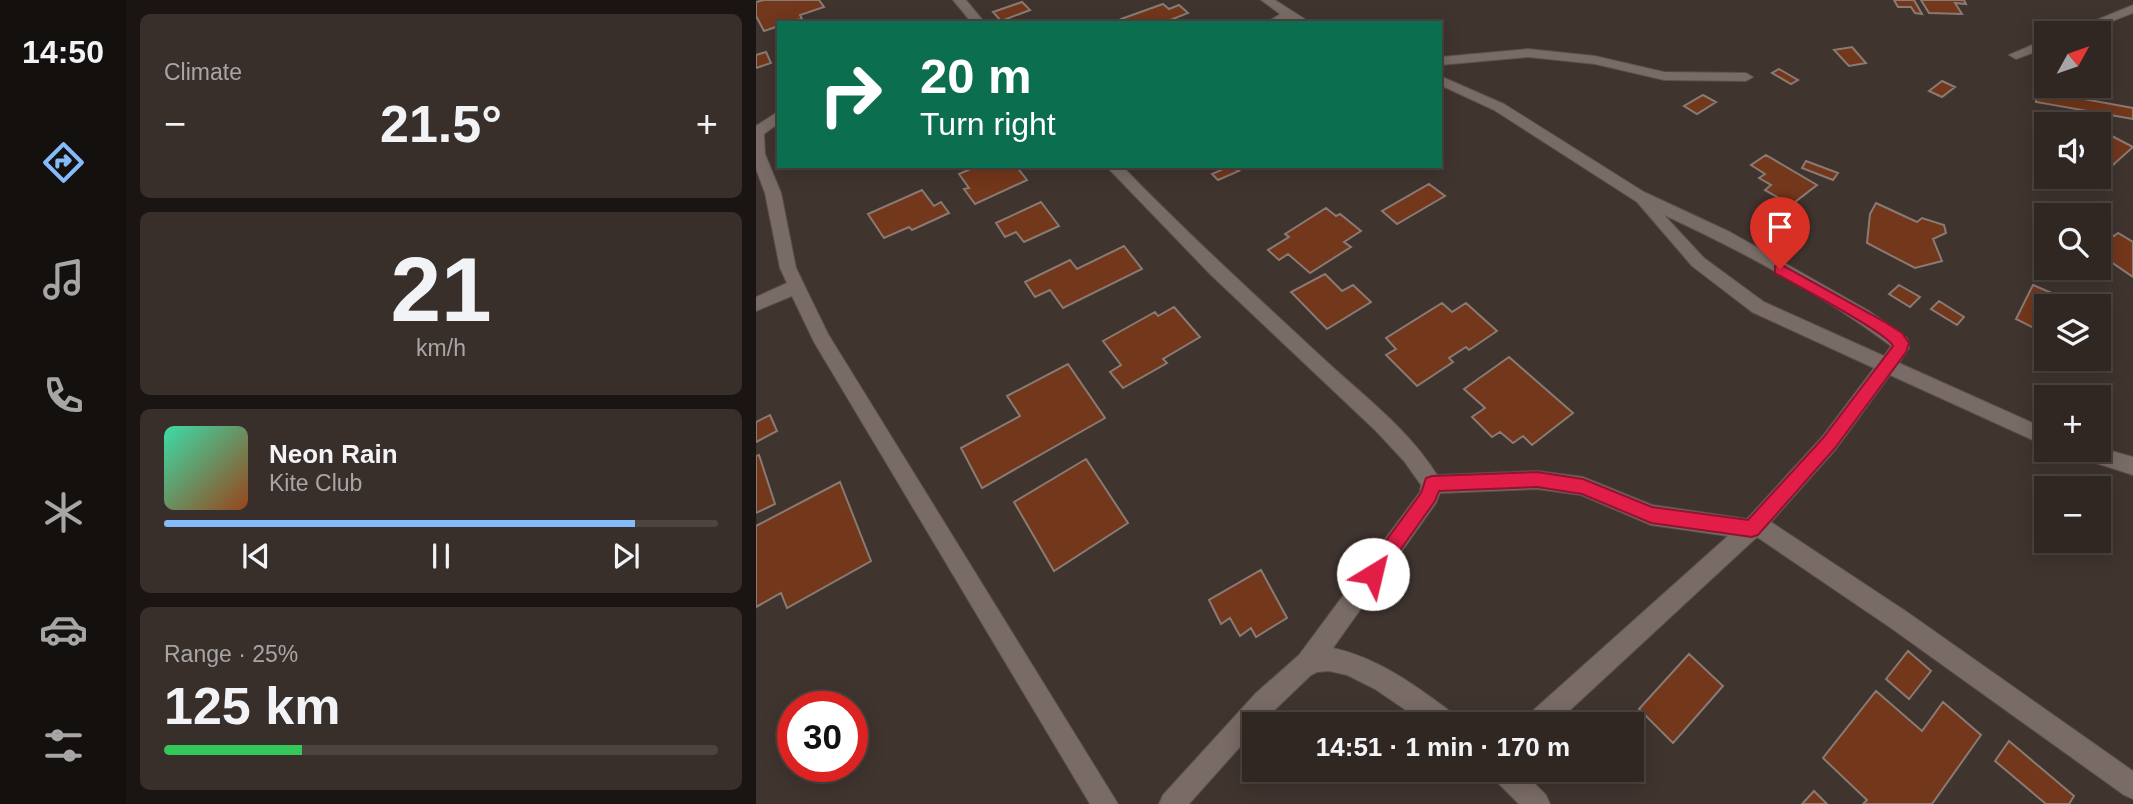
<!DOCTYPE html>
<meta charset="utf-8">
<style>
body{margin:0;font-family:Helvetica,sans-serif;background:#382f2b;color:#f1f3f6;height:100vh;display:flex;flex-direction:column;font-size:26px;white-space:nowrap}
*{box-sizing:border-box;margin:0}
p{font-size:23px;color:#a8a5a6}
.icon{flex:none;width:38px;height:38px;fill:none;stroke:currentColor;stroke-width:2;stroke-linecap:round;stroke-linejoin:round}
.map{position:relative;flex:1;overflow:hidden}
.drawer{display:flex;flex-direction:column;gap:14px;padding:14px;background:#1a1513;width:630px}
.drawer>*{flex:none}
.banner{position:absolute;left:21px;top:21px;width:665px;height:147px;border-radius:0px;box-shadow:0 4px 18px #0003,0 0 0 2px #4b4441;background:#0b6e4f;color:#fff;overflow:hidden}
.needle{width:46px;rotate:50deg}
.buttons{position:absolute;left:1278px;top:21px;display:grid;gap:14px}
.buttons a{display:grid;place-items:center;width:77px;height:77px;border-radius:0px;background:#302723;box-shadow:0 4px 18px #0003,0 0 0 2px #4b4441;font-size:35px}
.speed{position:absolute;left:21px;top:691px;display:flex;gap:14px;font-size:35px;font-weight:700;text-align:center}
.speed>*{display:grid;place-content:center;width:91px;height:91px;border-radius:50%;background:#302723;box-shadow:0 4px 18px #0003,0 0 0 2px #4b4441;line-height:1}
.speed .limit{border:10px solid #d22;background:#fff;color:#111}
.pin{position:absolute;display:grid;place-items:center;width:60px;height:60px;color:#fff;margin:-72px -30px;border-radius:50% 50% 50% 0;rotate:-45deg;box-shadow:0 0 7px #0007}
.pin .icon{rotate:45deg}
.me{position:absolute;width:77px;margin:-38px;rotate:36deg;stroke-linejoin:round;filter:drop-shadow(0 0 5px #0008)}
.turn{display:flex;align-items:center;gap:24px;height:147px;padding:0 28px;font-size:32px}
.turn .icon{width:91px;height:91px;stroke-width:2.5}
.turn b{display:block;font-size:49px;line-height:60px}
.big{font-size:52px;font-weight:700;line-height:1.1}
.drawer .widget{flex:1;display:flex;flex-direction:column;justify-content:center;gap:10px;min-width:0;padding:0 24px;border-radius:10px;background:#382f2b}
.drawer .dial{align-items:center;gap:0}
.dial b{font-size:91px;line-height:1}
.song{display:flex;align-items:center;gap:21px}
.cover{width:84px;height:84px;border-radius:10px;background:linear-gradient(135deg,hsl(160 70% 55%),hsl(20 70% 35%))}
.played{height:7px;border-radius:4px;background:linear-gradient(90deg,#86bbfb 85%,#4b4441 85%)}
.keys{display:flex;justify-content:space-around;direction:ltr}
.heat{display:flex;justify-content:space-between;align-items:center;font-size:38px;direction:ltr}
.charge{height:10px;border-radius:5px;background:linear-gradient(90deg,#34c759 25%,#4b4441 0)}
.trip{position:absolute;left:486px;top:712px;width:402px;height:70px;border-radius:0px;background:#302723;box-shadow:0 4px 18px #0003,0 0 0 2px #4b4441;font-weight:700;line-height:70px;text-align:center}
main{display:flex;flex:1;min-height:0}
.tabs{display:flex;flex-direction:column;width:126px;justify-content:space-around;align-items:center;background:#13100e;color:#a8a5a6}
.tabs .icon{width:49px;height:49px}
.tabs .current{color:#86bbfb}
.tabs b{font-size:32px;color:#f1f3f6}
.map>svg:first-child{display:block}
.building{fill:#73371b;stroke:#897a74;stroke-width:2}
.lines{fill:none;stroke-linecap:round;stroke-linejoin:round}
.minor-casing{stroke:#5b504d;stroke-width:2}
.minor{fill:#796b65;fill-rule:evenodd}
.route{fill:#e11d48;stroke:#92132f;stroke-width:2}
</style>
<main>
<nav class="tabs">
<b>14:50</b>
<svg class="icon current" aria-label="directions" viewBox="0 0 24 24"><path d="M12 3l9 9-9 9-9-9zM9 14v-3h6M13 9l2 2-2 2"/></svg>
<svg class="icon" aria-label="music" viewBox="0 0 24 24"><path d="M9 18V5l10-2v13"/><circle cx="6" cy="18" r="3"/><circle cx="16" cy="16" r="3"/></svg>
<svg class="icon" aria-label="phone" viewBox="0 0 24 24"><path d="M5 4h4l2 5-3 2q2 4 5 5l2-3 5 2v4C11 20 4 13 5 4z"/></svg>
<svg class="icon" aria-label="climate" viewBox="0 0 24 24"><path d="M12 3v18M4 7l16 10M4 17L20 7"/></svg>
<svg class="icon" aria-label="car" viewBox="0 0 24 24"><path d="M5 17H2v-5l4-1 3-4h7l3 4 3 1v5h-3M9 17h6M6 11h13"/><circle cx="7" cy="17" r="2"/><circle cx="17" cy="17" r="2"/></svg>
<svg class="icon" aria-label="filters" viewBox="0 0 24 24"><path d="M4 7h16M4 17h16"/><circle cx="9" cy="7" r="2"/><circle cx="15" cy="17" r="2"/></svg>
</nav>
<section class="drawer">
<div class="widget"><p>Climate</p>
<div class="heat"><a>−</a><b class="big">21.5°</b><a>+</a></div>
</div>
<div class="widget dial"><b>21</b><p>km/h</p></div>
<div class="widget">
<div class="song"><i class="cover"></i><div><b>Neon Rain</b><p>Kite Club</p></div></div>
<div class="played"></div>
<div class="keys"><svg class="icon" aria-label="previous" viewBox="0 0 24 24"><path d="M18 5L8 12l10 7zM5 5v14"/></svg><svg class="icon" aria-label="pause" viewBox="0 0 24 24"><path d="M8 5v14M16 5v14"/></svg><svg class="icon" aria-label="next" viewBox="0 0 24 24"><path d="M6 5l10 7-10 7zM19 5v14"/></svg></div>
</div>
<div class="widget"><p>Range · 25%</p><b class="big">125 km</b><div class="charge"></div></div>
</section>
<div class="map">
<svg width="1377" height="804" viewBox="0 0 1377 804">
<rect width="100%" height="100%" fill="#40342f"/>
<path class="building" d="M8,0H63L68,7L44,15L46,19L23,23V26L8,31L0,16V2Z
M1138,0H1158L1166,14L1159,13L1155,7H1142Z
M1165,0H1208L1210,4L1199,3L1206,14L1173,13Z
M266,2L274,10L245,21L237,12Z
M407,4L413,9L423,5L432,13L407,23H368L365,19Z
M1096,47L1110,63L1093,66L1078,50Z
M10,52L15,63L0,68V55Z
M1023,69L1042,80L1035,84L1016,73Z
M1186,81L1199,87L1186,97L1173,91Z
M1279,90L1377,108V119L1280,102Z
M947,95L960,102L941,114L928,106Z
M1352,134L1377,147L1349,172L1342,168V142Z
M1010,155L1061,185L1035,205L1009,190L1015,185L1003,178L1009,174L995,165Z
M1050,161L1082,173L1077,180L1046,168Z
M221,166H260L271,180L219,204L208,189L213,188L203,174Z
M474,166L483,171L462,180L456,174Z
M673,184L689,196L641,224L626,211Z
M166,190L178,206L185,202L193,213L156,230L153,227L128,238L112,214Z
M285,202L303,226L268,242L260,232L249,237L240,223Z
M1120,203L1161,222L1166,218L1188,225L1190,233L1177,239L1186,261L1159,268L1111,243L1114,214Z
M570,208L580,216L584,214L605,231L588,242L595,247L554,273L532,254L523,260L512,250L533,237L529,234Z
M1349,230L1358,236L1362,233L1377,242V277L1342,253V235Z
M368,246L386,269L307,308L294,290L279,297L269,282L314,260L321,269Z
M569,274L586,291L597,285L615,302L571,329L535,292Z
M1143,285L1164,297L1154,307L1133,294Z
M1277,285L1326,306H1290V325L1286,332L1260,319Z
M1183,301L1208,317L1201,325L1175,309Z
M686,303L696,312L710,303L741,331L713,350L710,347L693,358L697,362L661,386L630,355L640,349L630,338Z
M418,307L444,337L407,359L411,363L367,388L354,372L365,365L347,341L399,312L402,316Z
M753,357L817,413L776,445L767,436L757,443L744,432L736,437L716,417L729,408L708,389Z
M312,364L349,418L226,488L205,448L264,416L251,396Z
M14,415L21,431L0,442V422Z
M3,455L19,504L0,513V456Z
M330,459L372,523L298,571L258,502Z
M84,482L115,561L31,608L25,593L0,607V526Z
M505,570L531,618L500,637L495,628L484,636L474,618L465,624L453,600Z
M1152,651L1175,671L1153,699L1130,679Z
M933,654L967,686L917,743L883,709Z
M1120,691L1166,731L1187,702L1225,735L1176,804H1107L1111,800L1067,758Z
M1253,741L1318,796L1313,804H1290L1239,761Z
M1058,791L1071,804H1046Z"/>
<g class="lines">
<defs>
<path id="minor" d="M197,0H210L229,23H216Z
M505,0H519L555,23H539L533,19L526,23H510L524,14Z
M1377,5V13L1326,33H1309Z
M1290,39V48L1260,59L1253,55Z
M772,49L839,56L908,72L990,73L997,77L990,81L908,80L839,64L772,57L684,65V57Z
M684,76L748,104L888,192L974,232L1113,311L1151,338L1153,348L1143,363L1290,429V446L1134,375L1080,449L1015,522L1151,612L1377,771V799L1368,795L1135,628L1001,537L799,724H769L772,715L972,536L895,525L825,495L781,489L684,493L680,503L577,648C623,658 662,687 699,715L702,724H670L619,689L591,675L573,671L561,672L555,675L504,724H499V730L433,804H403L407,795L500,693L543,655L664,492L665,485L648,461L620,431L455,275L350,166H366C432,234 501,297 570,361C609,397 653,430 681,475L781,471L827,477L896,505L991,519L1066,437L1118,368L996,312L936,266L881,202L738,110L684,85ZM908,215C986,251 1066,294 1135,346L1128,356L1008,302L948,258Z
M23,111V123L8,134L9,154L25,193L40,268L72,334L362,804H334L58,342L36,296L0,311V297L31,283L24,268L9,193L0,169V126Z
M1342,447L1377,457V475L1318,456L1315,450H1342Z
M734,770H765L790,795L794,804H763L738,779Z"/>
</defs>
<use href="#minor" class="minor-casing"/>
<use href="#minor" class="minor"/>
</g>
<path class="route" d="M1024,264L1129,322L1146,333L1153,343L1150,352L1079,448L1002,535L996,537L895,523L826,494L781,487L683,491L679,501L623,580L617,583L610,580L608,574L610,568L665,493L670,478L676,476L781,472L827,479L896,507L992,520L1067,438L1137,346C1132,333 1038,284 1019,273V266Z"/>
</svg>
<div class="buttons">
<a><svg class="needle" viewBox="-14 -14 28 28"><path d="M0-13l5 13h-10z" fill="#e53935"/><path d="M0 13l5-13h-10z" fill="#a8a5a6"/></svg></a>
<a><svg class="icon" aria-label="sound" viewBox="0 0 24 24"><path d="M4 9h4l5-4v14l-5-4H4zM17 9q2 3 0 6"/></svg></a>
<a><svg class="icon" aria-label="search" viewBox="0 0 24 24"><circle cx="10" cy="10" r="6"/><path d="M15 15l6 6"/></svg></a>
<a><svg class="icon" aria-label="layers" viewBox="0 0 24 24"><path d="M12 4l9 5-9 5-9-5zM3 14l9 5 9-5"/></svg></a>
<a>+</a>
<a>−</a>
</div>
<div class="speed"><div class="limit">30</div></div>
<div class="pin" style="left:1024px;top:269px;background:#d93025"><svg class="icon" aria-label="arrive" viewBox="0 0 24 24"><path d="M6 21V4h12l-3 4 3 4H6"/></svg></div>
<svg class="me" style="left:617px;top:574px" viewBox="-20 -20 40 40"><circle r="19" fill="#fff"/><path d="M0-13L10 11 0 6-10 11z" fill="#e11d48"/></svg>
<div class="trip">14:51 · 1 min · 170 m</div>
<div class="banner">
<div class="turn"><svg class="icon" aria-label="right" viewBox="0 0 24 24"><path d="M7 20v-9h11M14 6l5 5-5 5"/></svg><div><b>20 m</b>Turn right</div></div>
</div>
</div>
</main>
